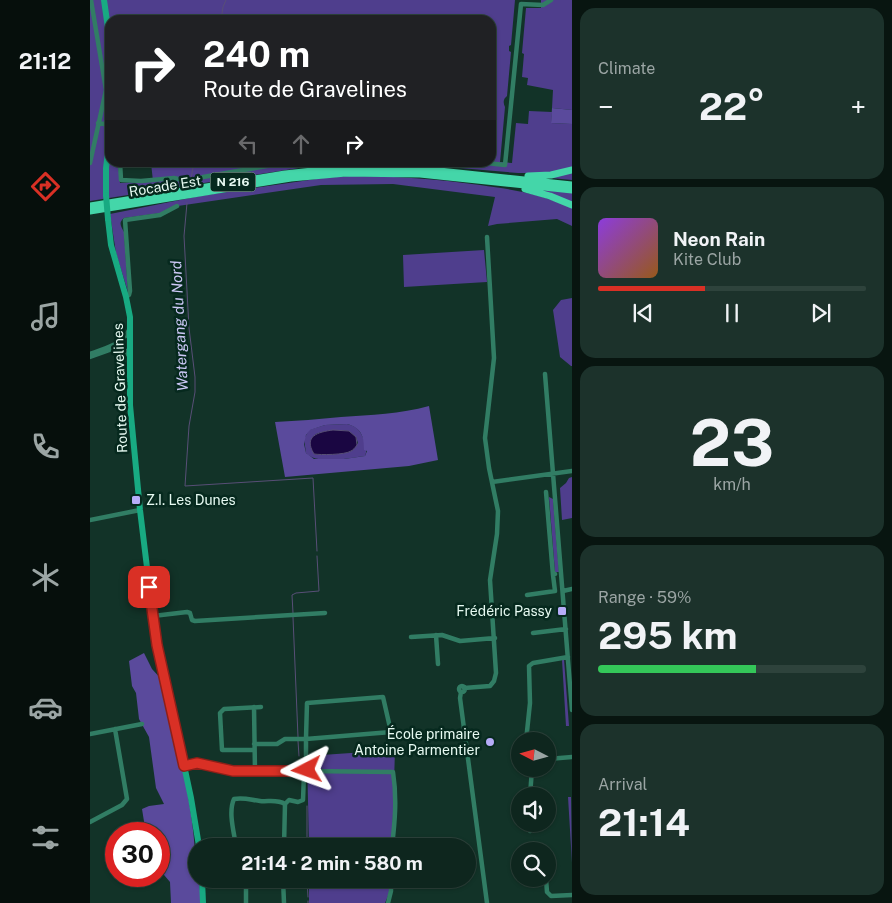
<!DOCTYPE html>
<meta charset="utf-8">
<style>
body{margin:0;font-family:"Public Sans",sans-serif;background:#1c322b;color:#f1f3f6;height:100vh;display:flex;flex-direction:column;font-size:19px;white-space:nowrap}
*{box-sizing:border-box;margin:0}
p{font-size:16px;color:#9ba5a4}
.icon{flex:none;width:28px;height:28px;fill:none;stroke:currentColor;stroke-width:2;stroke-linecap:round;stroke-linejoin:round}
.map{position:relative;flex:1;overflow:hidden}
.sheet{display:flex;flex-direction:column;gap:8px;padding:8px;background:#081510;width:320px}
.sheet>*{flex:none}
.guide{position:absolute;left:15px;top:15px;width:391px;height:152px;border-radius:15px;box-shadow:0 1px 4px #0004,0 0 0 1px #2e433c;background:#202124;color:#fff;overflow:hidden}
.needle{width:32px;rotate:276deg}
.tools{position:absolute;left:421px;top:732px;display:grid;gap:10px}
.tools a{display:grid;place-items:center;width:45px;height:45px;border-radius:50%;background:#0e261e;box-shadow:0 1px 4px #0004,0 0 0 1px #2e433c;font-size:25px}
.speed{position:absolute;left:15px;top:822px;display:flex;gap:10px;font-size:25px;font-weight:700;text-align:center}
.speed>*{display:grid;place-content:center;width:65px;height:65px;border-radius:50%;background:#0e261e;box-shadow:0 1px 4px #0004,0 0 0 1px #2e433c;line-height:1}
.speed .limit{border:8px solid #d22;background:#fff;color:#111}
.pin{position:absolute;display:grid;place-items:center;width:42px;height:42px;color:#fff;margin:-21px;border-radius:10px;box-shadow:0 2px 8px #0006}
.me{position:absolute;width:55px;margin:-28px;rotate:266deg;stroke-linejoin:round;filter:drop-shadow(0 0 4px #0008)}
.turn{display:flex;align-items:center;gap:18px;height:105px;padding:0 15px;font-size:22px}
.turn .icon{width:65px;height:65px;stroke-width:2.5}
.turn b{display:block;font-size:35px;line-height:42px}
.lanes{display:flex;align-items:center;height:48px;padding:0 15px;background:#0003;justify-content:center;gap:25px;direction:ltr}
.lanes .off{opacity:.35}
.big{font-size:38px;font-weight:700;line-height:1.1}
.sheet .tile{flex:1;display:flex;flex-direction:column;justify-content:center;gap:8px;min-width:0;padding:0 18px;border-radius:15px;background:#1c322b}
.sheet .dial{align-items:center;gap:0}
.dial b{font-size:65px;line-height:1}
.song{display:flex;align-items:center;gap:15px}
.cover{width:60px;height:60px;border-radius:8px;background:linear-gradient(135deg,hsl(270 70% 55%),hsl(30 70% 35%))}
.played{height:5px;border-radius:2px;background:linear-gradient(90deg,#d93025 40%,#2e433c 40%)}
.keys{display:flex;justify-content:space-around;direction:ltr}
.heat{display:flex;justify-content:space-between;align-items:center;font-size:28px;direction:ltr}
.charge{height:8px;border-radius:4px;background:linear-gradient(90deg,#34c759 59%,#2e433c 0)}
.trip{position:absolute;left:98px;top:838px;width:288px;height:50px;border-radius:25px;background:#0e261e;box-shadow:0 1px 4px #0004,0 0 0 1px #2e433c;font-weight:700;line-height:50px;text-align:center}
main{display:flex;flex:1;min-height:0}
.dock{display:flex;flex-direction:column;width:90px;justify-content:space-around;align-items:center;background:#060f0c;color:#9ba5a4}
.dock .icon{width:35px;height:35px}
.dock .on{color:#d93025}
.dock b{font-size:22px;color:#f1f3f6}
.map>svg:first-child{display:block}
.green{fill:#4f3e8d;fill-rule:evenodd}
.forest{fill:#5a4a9c;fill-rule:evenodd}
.water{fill:#1a0642;stroke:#584f77}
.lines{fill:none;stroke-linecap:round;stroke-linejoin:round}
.stream{stroke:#584f77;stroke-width:1}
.minor{stroke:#317d64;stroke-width:4.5}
.secondary{stroke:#18aa82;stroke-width:6}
.trunk{stroke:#44d6a9;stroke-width:7}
.secondary-bridge{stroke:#18aa82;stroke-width:6}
.route-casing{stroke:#8d1f18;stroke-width:12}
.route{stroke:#d93025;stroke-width:9}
.poi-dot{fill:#b6acf8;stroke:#06291e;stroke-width:2}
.labels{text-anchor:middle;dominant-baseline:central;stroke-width:5;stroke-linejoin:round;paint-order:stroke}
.shield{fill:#06291e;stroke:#a4bbb2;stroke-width:1}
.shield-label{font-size:12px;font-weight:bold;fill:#e7faf2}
.street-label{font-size:14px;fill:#e7faf2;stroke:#06291e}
.poi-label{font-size:14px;fill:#e7faf2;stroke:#06291e;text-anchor:end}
.water-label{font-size:15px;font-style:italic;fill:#ccc8f6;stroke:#06291e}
</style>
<main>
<nav class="dock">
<b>21:12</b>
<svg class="icon on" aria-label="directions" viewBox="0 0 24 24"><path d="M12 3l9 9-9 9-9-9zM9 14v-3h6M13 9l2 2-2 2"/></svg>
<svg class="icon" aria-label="music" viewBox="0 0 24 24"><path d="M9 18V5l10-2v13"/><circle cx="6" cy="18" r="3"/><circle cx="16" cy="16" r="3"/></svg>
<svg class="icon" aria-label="phone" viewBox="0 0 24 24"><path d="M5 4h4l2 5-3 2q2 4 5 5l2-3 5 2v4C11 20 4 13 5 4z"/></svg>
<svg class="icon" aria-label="climate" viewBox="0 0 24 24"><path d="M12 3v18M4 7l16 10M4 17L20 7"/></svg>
<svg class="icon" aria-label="car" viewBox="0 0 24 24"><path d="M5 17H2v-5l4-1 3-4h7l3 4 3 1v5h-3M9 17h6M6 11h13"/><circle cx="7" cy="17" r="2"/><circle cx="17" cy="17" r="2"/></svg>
<svg class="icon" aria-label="filters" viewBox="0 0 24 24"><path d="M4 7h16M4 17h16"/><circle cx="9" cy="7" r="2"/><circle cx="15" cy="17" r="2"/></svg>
</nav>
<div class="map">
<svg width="482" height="903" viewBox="0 0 482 903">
<rect width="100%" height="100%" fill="#123328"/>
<path class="green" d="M0,0H425L421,45L419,46V51L421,52L417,96C413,99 413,103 415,107L410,162L422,163L426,123L438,124L439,111L462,112L461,123L482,124V180L451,177L446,173H428L310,163L401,162V20H20L17,39L20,70V115L17,134H20V162L28,163L30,183L63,181L61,163H278L236,164L209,168L0,201Z
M451,0H482V110L462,108L463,90L437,85L438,78L432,77L434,54L432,53L436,8H451Z
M260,176C304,176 347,179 390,185C425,190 449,193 482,208V226L467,219L407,224L398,226L405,197L303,184L231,185L81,207L71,213L34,218C28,223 31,226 34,232L38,292L26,253L20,214L110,196L233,178Z
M445,190L482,192V204Z
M394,250L397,282L314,287L313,255Z
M482,298V366H481L470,357L463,310L471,300Z
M257,424C269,427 272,433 275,444C276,449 277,451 275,456C260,458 226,465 216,453L214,439L219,430L235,425ZM248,430L259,431L266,437L268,443C265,447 263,451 259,452C252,454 230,456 224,454C214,431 232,432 248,430Z
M482,477V518L472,520L470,488L476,483L479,478Z
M459,497L463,499L469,572H465Z
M474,659L479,726H476L472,660Z
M305,750L302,846H219L217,756Z
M478,797H481L482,863Z
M219,879H301L300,891L295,903H219Z"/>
<path class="forest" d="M462,108L482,110V124L461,123Z
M339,406L348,460L319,466L195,477L185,422C207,421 229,419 251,417C281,415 310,414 339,406ZM257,424C272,428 274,437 274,450L277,451L275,456L254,459H224L216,453L214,444L216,435L220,430L235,425Z
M54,653L62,669L73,681C88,747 106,812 106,879H109L111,903H81L80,882L69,869V834H56L52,809L59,806L74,804L66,788L59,737L49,719L46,693L42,686L39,661Z"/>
<path class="water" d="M243,430L259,431L266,437L267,445C265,448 263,450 261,451C255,455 230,455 224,454C213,436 228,432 243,430Z"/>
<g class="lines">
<path class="stream" d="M131,20L133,7L136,0
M101,179L104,162
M97,203L94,236L99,328L105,377V392L99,426L95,486L223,478L227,551
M203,613L202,595L206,593L229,591L227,556
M203,617L208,737
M208,741L209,756
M217,806V846
M217,879L218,897
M218,901V903"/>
<path class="minor" d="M8,123L20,125
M30,162L31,180L51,181L84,178L100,182L113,177L200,162
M387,162L415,165L431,4L453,5L461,0
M0,163L16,90L1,0
M36,297L39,295L40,291L35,220L70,215L87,206
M0,354C14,348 33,345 39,330
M0,357L28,347L36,351L40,358
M455,374L482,710
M402,482L482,471
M456,492L463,575
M0,520L50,510
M473,591L482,589
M437,595L465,591L463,575L465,574
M63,616L97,612L100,613L102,620L105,621L235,613
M443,633L476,629
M346,635L348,664
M321,637L352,635L370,641L405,638
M369 689a3 3 0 1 1 6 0a3 3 0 1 1-6 0Z
M374,688L400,686L404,681L406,673L400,580L407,534L408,511L399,468L395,438L404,358L397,237
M371,692L370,698L397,903
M164,707L165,772
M0,734L52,724
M436,741L440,703L439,666L443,663L478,657
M164,744H187L195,739H216L301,732L293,697L217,703L216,738V768
M164,750H132L130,713L134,709L171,707
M458,759L482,757
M94,766L107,763L136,771L159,772H197L211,771L214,767L217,770L214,774L211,771
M217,771L303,772C307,798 305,821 302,846
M440,796L442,769
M0,822L32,805L37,799L25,729
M438,824L440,831
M145,840H169L184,845H194
M146,846C144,832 138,812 144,799C154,797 161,800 170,801C178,802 187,799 195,804
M194,846L195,804L199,800L208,802L213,800L214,774
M143,879L146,884H153L156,886V903
M193,879L194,903
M456,879L457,892L461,896L482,895
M298,903L301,891V879"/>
<path class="secondary" d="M14,0L20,42
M16,195V168L20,136
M18,219L21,245L36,297L40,317V405L50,510L64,625L101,798L109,846
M112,879L113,903"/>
<path class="trunk" d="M438,176L461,175L482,170
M435,189L460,196L482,205
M0,206L195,174L259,167L321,168L482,185
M0,211L201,178L256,173L330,174L482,190"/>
<path class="secondary-bridge" d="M16,195L18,219"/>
</g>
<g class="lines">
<defs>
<path id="route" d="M59,587L67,645L94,766L107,763L143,771H211L214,774L217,770"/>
</defs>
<use href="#route" class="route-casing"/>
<use href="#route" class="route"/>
</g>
<g class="poi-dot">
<rect x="41" y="495" width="10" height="10" rx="2.5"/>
<rect x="467" y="606" width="10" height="10" rx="2.5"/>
<circle cx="400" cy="742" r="5"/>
</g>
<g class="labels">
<rect class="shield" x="120.5" y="172.5" width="45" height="19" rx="4"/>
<g class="shield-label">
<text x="143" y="182">N 216</text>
</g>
<g class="street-label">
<text transform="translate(75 186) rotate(-9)">Rocade Est</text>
<text transform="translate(30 388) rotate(-92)">Route de Gravelines</text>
</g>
<g class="poi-label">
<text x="56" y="500" text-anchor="start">Z.I. Les Dunes</text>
<text x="462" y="611">Frédéric Passy</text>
<text x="390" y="734">École primaire<tspan x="390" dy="16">Antoine Parmentier</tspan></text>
</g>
<g class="water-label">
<text transform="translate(89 326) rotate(-93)">Watergang du Nord</text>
</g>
</g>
</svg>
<div class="tools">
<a><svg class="needle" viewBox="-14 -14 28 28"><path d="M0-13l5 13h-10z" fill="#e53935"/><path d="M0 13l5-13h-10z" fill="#9ba5a4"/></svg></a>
<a><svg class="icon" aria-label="sound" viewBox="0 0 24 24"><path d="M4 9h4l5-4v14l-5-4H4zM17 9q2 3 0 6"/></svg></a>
<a><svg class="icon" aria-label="search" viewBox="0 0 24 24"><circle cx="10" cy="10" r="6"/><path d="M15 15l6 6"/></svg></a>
</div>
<div class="speed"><div class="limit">30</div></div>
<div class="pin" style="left:59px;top:587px;background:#d93025"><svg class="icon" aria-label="arrive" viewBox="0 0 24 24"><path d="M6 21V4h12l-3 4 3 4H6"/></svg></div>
<svg class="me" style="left:217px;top:770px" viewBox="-20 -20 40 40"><path d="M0-17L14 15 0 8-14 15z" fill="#d93025" stroke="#fff" stroke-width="4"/></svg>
<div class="trip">21:14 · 2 min · 580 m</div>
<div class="guide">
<div class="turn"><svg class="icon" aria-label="right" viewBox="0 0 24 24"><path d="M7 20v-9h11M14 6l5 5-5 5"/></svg><div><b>240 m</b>Route de Gravelines</div></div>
<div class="lanes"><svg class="icon off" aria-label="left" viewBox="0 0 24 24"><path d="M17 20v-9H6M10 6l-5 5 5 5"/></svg><svg class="icon off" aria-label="ahead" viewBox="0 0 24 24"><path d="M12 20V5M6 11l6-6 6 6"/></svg><svg class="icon" aria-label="right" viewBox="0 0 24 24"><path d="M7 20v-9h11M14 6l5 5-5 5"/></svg></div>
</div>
</div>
<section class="sheet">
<div class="tile"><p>Climate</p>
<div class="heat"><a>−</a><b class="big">22°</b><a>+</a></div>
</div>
<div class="tile">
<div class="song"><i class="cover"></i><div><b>Neon Rain</b><p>Kite Club</p></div></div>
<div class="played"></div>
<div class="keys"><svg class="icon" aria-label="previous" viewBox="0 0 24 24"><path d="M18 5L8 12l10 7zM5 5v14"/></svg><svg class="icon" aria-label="pause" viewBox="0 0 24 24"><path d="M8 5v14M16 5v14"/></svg><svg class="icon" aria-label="next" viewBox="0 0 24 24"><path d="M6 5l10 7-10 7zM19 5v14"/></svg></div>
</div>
<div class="tile dial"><b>23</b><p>km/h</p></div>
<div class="tile"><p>Range · 59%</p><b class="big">295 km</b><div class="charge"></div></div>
<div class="tile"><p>Arrival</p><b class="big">21:14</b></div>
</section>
</main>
